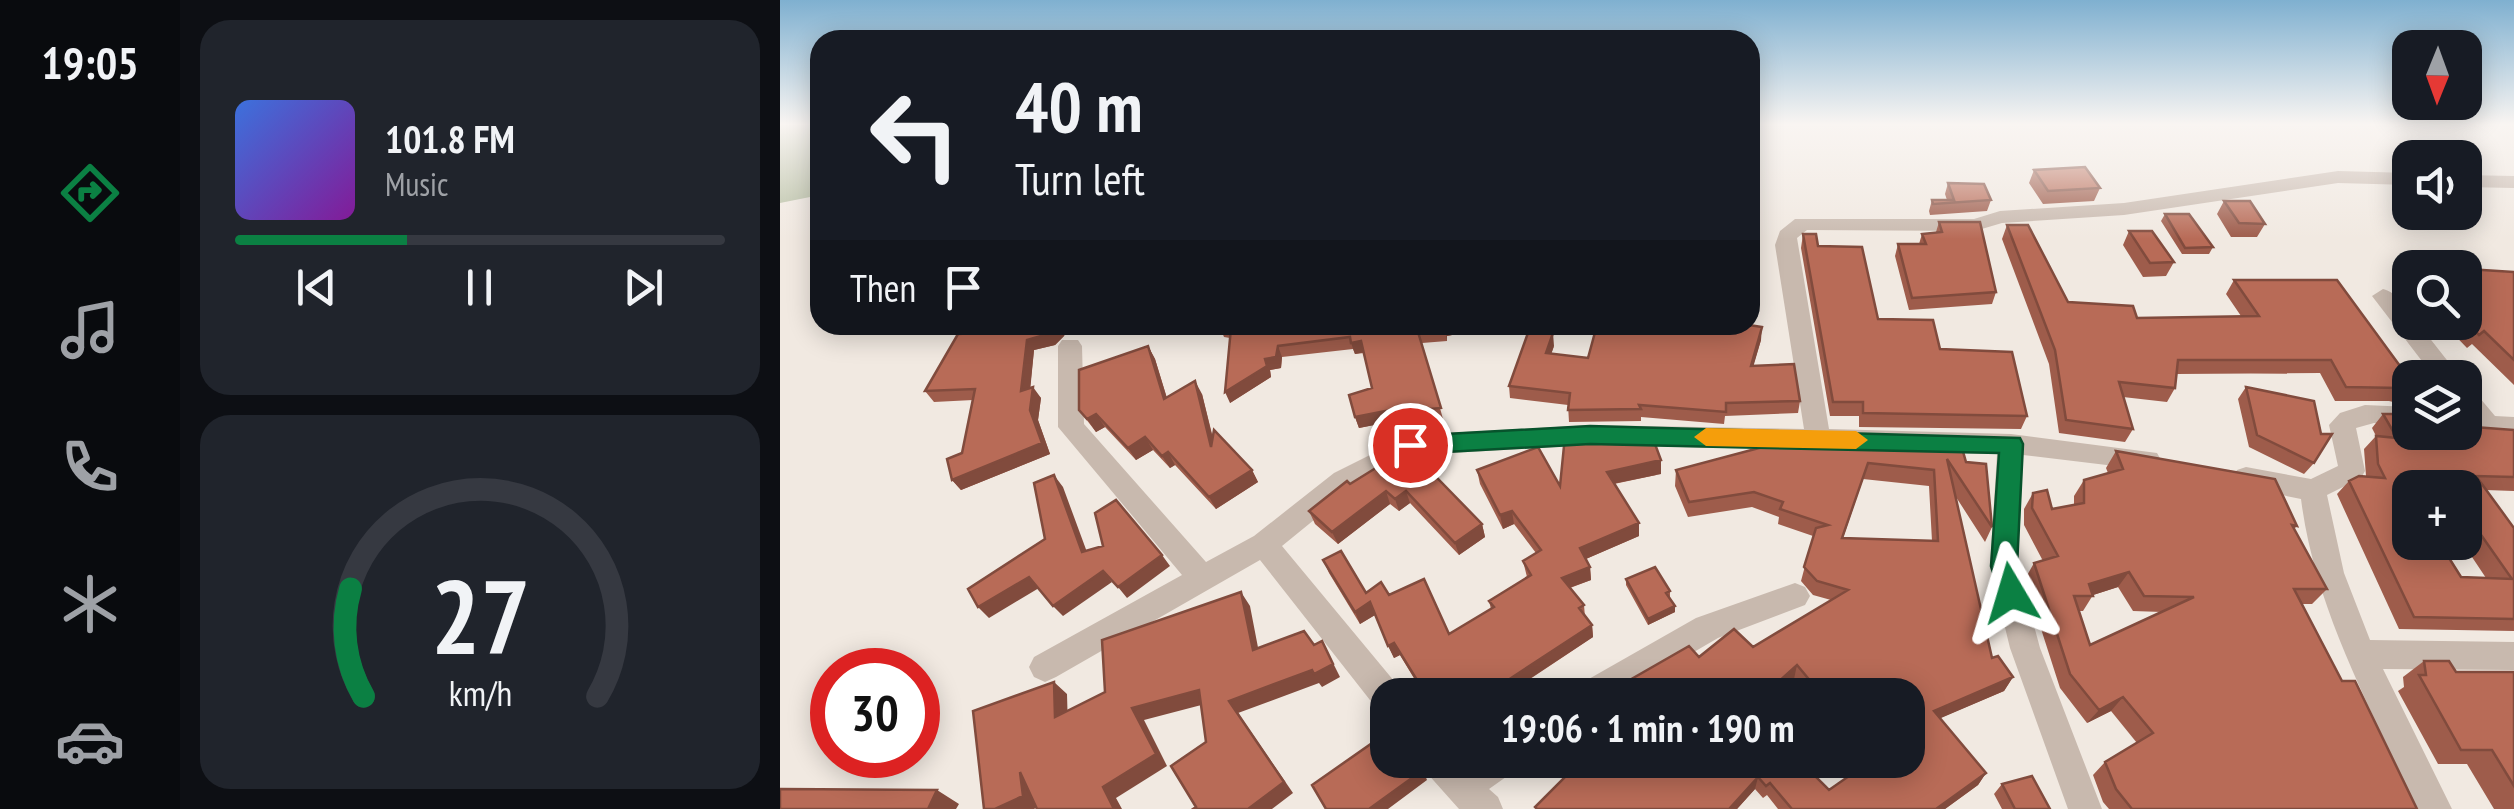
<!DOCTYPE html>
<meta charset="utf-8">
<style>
body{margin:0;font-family:"PT Sans Narrow",sans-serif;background:#20242c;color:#f1f3f6;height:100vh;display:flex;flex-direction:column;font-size:38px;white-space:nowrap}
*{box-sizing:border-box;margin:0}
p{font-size:32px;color:#9ea1a6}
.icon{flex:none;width:55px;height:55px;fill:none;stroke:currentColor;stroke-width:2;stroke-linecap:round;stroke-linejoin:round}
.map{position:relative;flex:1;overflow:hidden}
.sheet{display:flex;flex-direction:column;gap:20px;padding:20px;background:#0d0f14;width:600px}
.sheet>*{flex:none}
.hud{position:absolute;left:30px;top:30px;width:950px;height:305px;border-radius:30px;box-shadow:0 5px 25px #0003;background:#171b24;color:#f1f3f6;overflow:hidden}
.needle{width:65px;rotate:181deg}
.fabs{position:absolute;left:1612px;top:30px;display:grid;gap:20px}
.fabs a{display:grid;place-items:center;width:90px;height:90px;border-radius:20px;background:#171b24;box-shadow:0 5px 25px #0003;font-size:50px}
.speed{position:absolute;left:30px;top:648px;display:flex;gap:20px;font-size:50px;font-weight:700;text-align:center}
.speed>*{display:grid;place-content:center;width:130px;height:130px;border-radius:50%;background:#171b24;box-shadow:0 5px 25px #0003;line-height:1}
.speed .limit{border:15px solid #d22;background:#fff;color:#111}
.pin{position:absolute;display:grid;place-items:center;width:85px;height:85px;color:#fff;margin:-42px;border:5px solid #fff;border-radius:50%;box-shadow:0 2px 10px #0007}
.me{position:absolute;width:110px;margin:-55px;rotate:353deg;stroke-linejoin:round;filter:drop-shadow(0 0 8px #0008)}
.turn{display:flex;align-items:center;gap:35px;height:210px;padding:0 40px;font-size:45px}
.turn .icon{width:130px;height:130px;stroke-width:2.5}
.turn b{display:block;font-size:70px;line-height:85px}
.then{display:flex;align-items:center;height:95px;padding:0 40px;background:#0003;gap:20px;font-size:38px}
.sheet .card{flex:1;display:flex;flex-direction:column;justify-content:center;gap:15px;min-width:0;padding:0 35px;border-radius:30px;background:#20242c}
.sheet .dial{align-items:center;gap:0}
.dial svg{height:260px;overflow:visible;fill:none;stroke:#363941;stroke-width:7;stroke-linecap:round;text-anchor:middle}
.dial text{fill:#f1f3f6;stroke:none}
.song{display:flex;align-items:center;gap:30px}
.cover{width:120px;height:120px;border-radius:15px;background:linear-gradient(135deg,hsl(220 70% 55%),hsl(290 70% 35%))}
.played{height:10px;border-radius:5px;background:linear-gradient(90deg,#0b8043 35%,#363941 35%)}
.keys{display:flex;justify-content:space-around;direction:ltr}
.trip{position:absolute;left:590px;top:678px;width:555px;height:100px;border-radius:30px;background:#171b24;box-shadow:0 5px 25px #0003;font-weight:800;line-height:100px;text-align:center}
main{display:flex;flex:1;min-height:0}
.tabs{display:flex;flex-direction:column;width:180px;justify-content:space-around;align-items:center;background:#090b0e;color:#9ea1a6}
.tabs .icon{width:70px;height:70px}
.tabs .on{color:#0b8043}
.tabs b{font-size:45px;color:#f1f3f6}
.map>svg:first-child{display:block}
.green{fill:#b6bea2}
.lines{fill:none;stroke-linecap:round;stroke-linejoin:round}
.minor{fill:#c8b9ae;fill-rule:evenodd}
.wall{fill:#9e5c4b;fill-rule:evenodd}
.shaded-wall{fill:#814b3d}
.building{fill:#b86b57;stroke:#814b3d;stroke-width:2.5;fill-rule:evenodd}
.route{fill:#0b8043;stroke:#07532c;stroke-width:2.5}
.slow{fill:#f59e0b}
</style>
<main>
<nav class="tabs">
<b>19:05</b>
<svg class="icon on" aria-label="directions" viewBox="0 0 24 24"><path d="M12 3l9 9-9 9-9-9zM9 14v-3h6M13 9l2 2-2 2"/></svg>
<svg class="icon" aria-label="music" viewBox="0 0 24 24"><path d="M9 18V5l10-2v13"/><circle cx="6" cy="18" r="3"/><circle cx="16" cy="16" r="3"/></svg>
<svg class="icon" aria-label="phone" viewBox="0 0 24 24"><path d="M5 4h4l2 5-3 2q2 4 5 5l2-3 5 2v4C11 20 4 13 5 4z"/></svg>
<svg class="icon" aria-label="climate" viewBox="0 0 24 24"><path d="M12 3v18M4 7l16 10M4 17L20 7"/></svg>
<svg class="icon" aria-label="car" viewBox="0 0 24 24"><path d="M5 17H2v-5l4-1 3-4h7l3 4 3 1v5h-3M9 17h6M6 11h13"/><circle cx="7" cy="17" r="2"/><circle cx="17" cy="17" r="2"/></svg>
</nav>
<section class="sheet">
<div class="card">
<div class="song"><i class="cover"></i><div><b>101.8 FM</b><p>Music</p></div></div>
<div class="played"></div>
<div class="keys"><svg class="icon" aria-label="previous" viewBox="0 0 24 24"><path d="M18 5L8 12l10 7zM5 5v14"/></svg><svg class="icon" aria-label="pause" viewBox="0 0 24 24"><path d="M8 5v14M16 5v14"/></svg><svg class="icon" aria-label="next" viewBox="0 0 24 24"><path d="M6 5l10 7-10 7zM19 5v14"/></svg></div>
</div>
<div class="card dial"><svg viewBox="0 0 100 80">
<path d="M14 69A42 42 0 1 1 86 69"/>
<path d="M14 69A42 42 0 0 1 10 36" stroke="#0b8043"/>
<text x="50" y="56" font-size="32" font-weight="700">27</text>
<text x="50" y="72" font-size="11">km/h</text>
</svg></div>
</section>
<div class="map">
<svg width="1734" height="809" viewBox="0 0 1734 809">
<rect width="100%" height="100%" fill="#f1e9e1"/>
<path class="green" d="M0,125H40V195L0,203Z"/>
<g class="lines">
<path class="minor" d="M1558,171L1630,173V185L1558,183L1344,215L1222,223L1195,231L1027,230L1017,238L1049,429L1231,434L1377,453L1381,460L1377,467L1368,470L1243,455L1238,566L1260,648L1322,809H1288L1230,648L1210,566L1217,454L811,445L634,455L572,489L502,546L619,687L623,695H608V713L597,709L480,560L276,677L265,682L254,677L249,667L254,657L402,575L278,427V346L282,340H298L302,346L304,424L426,562L474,536L554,473L630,435L811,425L1024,429L995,245L1000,231L1015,219H1194L1220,211L1344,203Z
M1685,175L1734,176V188L1685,187Z
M1603,289C1616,292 1630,309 1630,322H1637L1681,378H1655L1592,296Z
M1685,388L1694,391L1715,416L1734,417V437L1681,432H1685Z
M1585,405L1630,407V425L1594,423L1576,428L1585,471L1581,478L1547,495L1564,573L1590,640L1734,642V670L1603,669L1672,809H1637C1591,708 1535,610 1521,499L1457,486L1453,478L1457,470L1466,467L1531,479L1558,466L1549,425L1560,413Z
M1015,583L1025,587L1030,596L1025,605L938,638L840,695H795L800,684L916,618Z
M641,760H679L684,766L693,760H738L733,772L709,789L718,797L723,809H679L646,772Z"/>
</g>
<path class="wall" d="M1254,170L1320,188L1314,201L1263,204L1249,183Z
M1168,183L1211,200L1207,211L1150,215L1149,211L1152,200H1167L1165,194Z
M1444,201L1485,224L1477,237H1451L1437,214Z
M1385,214L1433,247L1429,254H1402L1381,221Z
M1159,222L1216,292L1212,304L1129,310L1115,256L1118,244H1139L1142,234L1156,232Z
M1227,225L1288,302L1357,318L1461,316L1446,294L1454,280L1630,378V406L1609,401H1555L1540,373L1396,374L1395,388L1387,402L1343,397L1353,429L1345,442L1279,433L1269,364L1222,239Z
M1349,231L1394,262L1386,276L1363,277L1343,245Z
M1023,234L1098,319L1160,349L1247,416L1241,429L1079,427V416H1050L1021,248Z
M1633,257H1677L1687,269L1734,272V385L1692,344L1687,348L1662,322H1685V268H1630V281L1622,270Z
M216,325H289L284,336L275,345L254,350L250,388L261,398L258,420L270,454L181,490L172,480L182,453L193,400L154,402L145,391L212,332Z
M439,325L713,327L667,336V341L642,343L663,419L620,423L619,420L579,428L575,417L592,388L584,353L575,354L573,349L502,357L501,368L490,370L491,377L450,403V338L444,337Z
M981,340L973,366L1020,401L1018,413L945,416L944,424L861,417V421L789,422L788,405L730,398L729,386L774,346L771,354L808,358Z
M368,346L375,359L387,398L422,394L433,438L472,470L478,482L436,509L395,465L390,468L373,450L356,460L325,427L316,432L299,410Z
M1466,387L1534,463L1524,474L1469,447L1458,399Z
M1603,414L1694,427L1734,430V491L1706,490L1734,528V631L1619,629L1557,494L1569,481L1586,476L1584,449L1596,436L1592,428ZM1630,488H1685V542H1682L1706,578L1681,577L1630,542Z
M1083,439L1186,462L1212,527L1205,542L1176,497L1212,658L1233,677L1224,691L1160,718L1206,773L1198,785L1165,809H998L987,795L983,798L975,789L957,809H755V807L1019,760L1049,790L1086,764L1082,760H1128V695H1027L1014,679L848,688V681L919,657L973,647L1051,600L1033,595L1021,581L1033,536L998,524L999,517L972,507L908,517L895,486L896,470L978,448L979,442L1081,445ZM1083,479L1149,486L1152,541L1063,538Z
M628,448L702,524L705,537L679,555L630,503L619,511L610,504L558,544L535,524L529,511L570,484Z
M1336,451L1517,526L1514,529L1547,589L1532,604H1522L1562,681L1637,809H1329L1323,802L1313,775L1325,762L1357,743L1331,711L1307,723L1280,688L1245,579L1254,563L1263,561L1244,525V509L1253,493L1272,509L1294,505V496L1304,480L1328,473L1326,468ZM1338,587L1353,611L1382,612L1310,645L1299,611H1303L1313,595Z
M697,470L780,486L881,474L834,484L859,536L806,559L810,567L811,580L790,588L804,605L805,617L812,625L813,637L729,693L730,695H673L670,692L665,695H644L620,655L614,658L595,615L580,624L549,573L543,560L586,593L609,595L669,634L711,609L709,601L747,577L743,561L756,553L734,524L723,529L700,484Z
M846,579L890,591V598L895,606V612L868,625L846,585Z
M1644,661L1676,672H1734V809H1714L1687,764H1658L1618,691L1624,687L1623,677Z
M112,755L110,762L84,766L75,761Z
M1222,784L1270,809H1222L1214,794Z"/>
<path class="shaded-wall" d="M277,325H289L284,336L275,345L254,350L249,402L241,391L247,340Z
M665,325H713V327L667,336V341Z
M982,327L981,340L970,378L971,366Z
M773,333L774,346L767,366L766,353Z
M581,341L585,352L575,354L571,343Z
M368,346L375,359L391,412L384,399Z
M498,346L502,357L501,368L490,370L491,377L450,403L445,392L485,359Z
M415,381L422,394L438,460L431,447Z
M253,387L261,398L258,420L270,454L181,490L172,480L250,410Z
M616,409L619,420L579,428L575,417Z
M316,414L325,427L316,432L307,419Z
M365,437L373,450L356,460L348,448Z
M388,452L395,465L390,468L382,456Z
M881,460V474L827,485V472Z
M472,470L478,482L436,509L429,497Z
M274,475L283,487L311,563L302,552Z
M606,491L610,504L558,544L552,532Z
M626,491L630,503L619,511L615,499Z
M732,511L734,524L723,529L720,515Z
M859,523V536L801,561L800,548Z
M702,524L705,537L679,555L675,543Z
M382,555L390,566L347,598L338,587Z
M810,567L811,580L783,590L782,578Z
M323,571L332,582L283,616L273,606Z
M1349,572L1338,587L1310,596L1309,584Z
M249,577L259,588L209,618L198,607Z
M461,592L470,606L481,663L473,650Z
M590,602L595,615L580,624L575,612Z
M895,606V612L868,625V619Z
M812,625L813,637L725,695L722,684Z
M542,641L560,677L542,687L539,683L458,713L513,793L492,809H468L449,701Z
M614,643L620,655L614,658L608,646Z
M1017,665L1014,679L996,695H984Z
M1233,677L1224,691L1147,724L1154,711Z
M666,680L670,692L665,695H646L645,693Z
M274,682L287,694L288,730L275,717Z
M419,690L429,703L364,720L387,766L336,798L342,809H334L323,787L352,708Z
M1343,697L1331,711L1307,723L1319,710Z
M102,755H112L110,762L101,757Z
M643,770L647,780L608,809H589Z
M240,772L258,807L254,809H215Z
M1206,773L1198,785L1165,809H1156Z
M978,777L975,789L957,809H949Z
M157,790L179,804L176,809H148Z"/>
<path class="building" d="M1305,167L1320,188L1268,191L1254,170Z
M1168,183L1204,184L1211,200L1153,204L1152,200H1174Z
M1444,201H1470L1485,224L1459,223Z
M1385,214H1409L1433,247L1405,248Z
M1159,222H1200L1216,292L1132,298L1118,244H1146L1142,234L1162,232Z
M1227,225H1248L1288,302L1353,306L1357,318L1479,316L1454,280H1557L1620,366L1646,367L1653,378H1630V390L1621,388L1566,387L1551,360H1398L1395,388L1339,382L1353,429L1286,420L1275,350Z
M1349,231H1372L1394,262L1370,263Z
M1023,234H1036L1038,246L1082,247L1098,319L1153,320L1160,349L1232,352L1247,416L1083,413V402H1053Z
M1633,257H1677L1687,269L1734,272V360L1704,331L1699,335L1685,321V268H1640Z
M216,325H277L268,334L247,340L241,391L253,387L250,410L262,443L172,480L167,459L182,453L195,389L145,391L178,334L212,332Z
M439,325H665V330L638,332L661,408L617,412L616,409L575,417L569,395L592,388L581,341L571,343L570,337L498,346L496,357L485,359L487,366L445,392L451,328Z
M817,325H969L982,327L971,366L1014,364L1020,401L946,403V412L859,405L861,409L788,410L790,393L729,386L749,330L773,333L766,353L808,358Z
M368,346L384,399L415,381L431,447L434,430L472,470L429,497L388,452L382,456L365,437L348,448L316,414L307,419L299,410V370Z
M1466,387L1534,401L1541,434H1552L1534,463L1477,435Z
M1603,414H1630V432H1685V414L1694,427L1734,430V477L1696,476L1734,528V619L1634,617L1569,481L1579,476L1605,478L1598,464L1596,436L1617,438ZM1630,488H1685V512L1732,579L1681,577L1659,542H1630Z
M785,436H872L881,460L827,472L859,523L800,548L810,567L782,578L804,605L799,608L812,625L722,684L730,695H676L666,680L645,693L614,643L608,646L590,602L575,612L543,560L561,551L586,593L601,582L609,595L644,579L669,634L714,607L709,601L751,575L743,561L761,550L732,511L720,515L697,470L758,447L780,486Z
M1083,439L1180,441L1186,462L1206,464L1212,527L1167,459L1212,658L1218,656L1233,677L1154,711L1206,773L1156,809H1012L990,783L986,786L978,777L949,809H757L755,807L802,760H1019L1049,790L1092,760H1128V695H1042L1017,665L984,695H841L852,685L848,681L909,646L919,657L954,629L973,647L1068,590L1037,581L1024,567L1036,528L1048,525L1000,509L1003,502L974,492L909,502L896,470L979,448V442L1039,444V440L1083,446ZM1088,463L1154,470L1158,541L1062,538Z
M628,448L702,524L675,543L626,491L615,499L606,491L552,532L529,511L567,481L570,484Z
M1336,451L1495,479L1517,526L1512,525L1547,589H1514L1562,681H1575L1637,809H1352L1336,789L1325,762L1373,733L1343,697L1319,710L1290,674L1254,563L1278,556L1252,508L1253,493L1267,490L1272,509L1304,503V480L1343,469ZM1349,572L1364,596L1414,597L1310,645L1294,596H1313L1309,584Z
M274,475L302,552L323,546L315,513L336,500L382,555L338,587L323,571L273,606L249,577L198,607L188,589L265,539L254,483Z
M875,567L890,591L886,593L895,606L868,619L846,579Z
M461,592L473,650L524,631L534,645L542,641L553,664L534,674L532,670L449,701L504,782L468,809H413L416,807L391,766L426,742L419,690L352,708L376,754L323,787L334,809H257L240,772L243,796L215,809H204L193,711L274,682L275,717L325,692L322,640Z
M1644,661H1669L1676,672H1734V786L1712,750H1681L1639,675H1646Z
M608,732V760H636L643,770L589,809H546L532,785Z
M78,755H102L101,757L75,761Z
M1252,776L1270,809H1235L1222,784Z
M0,789L157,790L148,809H0Z"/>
<linearGradient id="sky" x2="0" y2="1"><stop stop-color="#7fb0d0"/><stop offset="0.52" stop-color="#f9f5f2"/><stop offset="1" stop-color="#f9f5f2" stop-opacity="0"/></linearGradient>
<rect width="1734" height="239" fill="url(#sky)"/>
<path class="route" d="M810,426L1240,438L1243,444L1237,566L1244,593L1240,602H1222L1211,566L1219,453L810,444L630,454L618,445L630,436Z"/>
<path class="slow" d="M926,428L1076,431L1088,440L1076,449L926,446L914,437Z"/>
</svg>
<div class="fabs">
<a><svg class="needle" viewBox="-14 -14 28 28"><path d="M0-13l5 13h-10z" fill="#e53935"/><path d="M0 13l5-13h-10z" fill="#9ea1a6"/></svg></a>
<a><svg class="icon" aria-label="sound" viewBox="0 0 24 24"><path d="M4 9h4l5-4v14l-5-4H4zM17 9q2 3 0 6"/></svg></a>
<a><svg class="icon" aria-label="search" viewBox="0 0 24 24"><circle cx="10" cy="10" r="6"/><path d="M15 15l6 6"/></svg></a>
<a><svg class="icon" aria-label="layers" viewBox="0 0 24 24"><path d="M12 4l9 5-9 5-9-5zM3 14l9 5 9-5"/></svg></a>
<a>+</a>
</div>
<div class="speed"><div class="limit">30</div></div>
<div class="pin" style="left:630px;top:445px;background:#d93025"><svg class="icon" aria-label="arrive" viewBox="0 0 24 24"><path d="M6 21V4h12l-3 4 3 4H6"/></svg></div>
<svg class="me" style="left:1231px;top:593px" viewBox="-20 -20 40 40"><path d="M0-17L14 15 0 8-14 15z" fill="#0b8043" stroke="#fff" stroke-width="4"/></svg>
<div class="trip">19:06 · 1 min · 190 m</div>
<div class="hud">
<div class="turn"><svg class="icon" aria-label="left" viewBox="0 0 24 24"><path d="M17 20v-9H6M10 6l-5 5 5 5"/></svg><div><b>40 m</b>Turn left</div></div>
<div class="then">Then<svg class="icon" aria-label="arrive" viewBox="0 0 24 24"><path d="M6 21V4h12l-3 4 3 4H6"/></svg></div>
</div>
</div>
</main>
